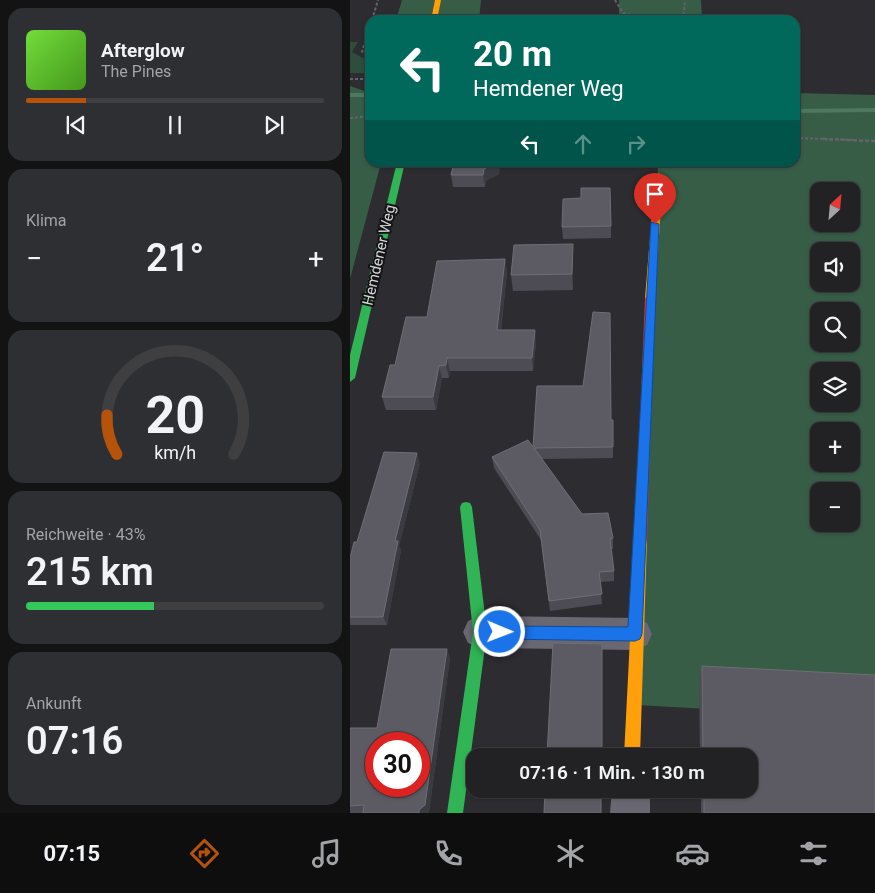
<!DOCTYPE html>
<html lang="de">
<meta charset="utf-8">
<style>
body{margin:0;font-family:Roboto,sans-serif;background:#2e2f32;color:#f1f3f6;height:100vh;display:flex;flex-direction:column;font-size:19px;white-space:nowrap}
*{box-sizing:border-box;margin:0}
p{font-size:16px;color:#a2a4a7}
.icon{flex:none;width:28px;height:28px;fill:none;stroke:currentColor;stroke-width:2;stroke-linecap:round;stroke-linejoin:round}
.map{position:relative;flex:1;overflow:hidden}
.drawer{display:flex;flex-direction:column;gap:8px;padding:8px;background:#131314;width:350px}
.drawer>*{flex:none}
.top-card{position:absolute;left:15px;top:15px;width:435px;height:152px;border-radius:15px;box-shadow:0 1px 4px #0004,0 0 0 1px #3f3f42;background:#00695c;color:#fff;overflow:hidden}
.needle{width:32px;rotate:26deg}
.fabs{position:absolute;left:460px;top:182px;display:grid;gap:10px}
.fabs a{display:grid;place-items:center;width:50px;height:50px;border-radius:10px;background:#222225;box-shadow:0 1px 4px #0004,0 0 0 1px #3f3f42;font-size:25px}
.speed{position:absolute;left:15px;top:732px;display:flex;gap:10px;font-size:25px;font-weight:700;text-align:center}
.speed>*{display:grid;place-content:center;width:65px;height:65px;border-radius:50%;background:#222225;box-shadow:0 1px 4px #0004,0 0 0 1px #3f3f42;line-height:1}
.speed .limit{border:8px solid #d22;background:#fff;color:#111}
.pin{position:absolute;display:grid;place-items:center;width:42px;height:42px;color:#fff;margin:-51px -21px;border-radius:50% 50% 50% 0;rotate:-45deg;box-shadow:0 0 5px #0007}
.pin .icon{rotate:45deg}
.me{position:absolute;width:55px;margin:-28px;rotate:91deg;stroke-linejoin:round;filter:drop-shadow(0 0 4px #0008)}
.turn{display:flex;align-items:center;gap:18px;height:105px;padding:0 25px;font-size:22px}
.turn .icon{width:65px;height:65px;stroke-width:2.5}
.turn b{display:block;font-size:35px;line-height:42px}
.lanes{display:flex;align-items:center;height:48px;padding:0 25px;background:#0003;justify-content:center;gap:25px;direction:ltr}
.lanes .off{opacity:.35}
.big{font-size:38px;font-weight:600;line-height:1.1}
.drawer .card{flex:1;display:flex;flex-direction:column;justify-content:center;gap:8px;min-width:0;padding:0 18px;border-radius:15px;background:#2e2f32}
.drawer .dial{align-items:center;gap:0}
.dial svg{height:130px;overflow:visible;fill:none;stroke:#3f3f42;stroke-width:7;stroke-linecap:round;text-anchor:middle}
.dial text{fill:#f1f3f6;stroke:none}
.song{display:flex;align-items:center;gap:15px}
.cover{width:60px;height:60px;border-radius:8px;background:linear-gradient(135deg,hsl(100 70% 55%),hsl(100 70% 35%))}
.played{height:5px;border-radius:2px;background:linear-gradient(90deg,#b45309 20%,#3f3f42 20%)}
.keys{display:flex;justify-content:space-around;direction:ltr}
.heat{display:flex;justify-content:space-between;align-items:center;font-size:28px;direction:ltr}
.charge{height:8px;border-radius:4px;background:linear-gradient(90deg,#34c759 43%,#3f3f42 0)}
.trip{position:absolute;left:116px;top:748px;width:292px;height:50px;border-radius:15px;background:#222225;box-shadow:0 1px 4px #0004,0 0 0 1px #3f3f42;font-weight:600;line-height:50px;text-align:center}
.tab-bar{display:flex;height:80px;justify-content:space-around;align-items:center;background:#0e0e0f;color:#a2a4a7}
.tab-bar .icon{width:35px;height:35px}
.tab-bar .selected{color:#b45309}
.tab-bar b{font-size:22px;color:#f1f3f6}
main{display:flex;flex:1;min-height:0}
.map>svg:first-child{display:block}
.green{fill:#2f4d3b}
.forest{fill:#375d47;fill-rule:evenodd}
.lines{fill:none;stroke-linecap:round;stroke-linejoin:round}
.stream{fill:#4d775e;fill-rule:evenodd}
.path-far1{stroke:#64636b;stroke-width:2;stroke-dasharray:3 2;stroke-linecap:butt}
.path{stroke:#64636b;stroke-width:2.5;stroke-dasharray:4 2;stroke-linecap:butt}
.street{fill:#696872;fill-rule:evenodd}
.fast{fill:#30b455;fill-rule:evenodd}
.slow{fill:#ff9f0a;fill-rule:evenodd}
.jam{fill:#e5322d;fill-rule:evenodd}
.wall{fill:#4d4c55}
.shaded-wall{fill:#3a3a41}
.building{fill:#5c5b63;stroke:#6f6e76;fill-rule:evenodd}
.route{fill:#1a73e8;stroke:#114b97}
.labels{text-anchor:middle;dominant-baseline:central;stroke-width:4;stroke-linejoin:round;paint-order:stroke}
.street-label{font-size:15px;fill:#d6d6db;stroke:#141417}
</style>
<main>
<section class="drawer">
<div class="card">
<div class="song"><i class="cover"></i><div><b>Afterglow</b><p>The Pines</p></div></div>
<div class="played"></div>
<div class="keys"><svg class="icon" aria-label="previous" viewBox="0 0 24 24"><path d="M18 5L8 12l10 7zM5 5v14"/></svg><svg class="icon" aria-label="pause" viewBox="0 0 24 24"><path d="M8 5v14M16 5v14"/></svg><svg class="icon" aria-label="next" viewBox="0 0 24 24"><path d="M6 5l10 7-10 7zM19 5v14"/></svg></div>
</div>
<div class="card"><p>Klima</p>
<div class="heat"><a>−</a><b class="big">21°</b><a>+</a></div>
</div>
<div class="card dial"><svg viewBox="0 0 100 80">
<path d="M14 69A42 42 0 1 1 86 69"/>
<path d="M14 69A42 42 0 0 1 8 45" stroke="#b45309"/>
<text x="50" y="56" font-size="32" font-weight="700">20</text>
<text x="50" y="72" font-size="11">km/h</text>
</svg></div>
<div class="card"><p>Reichweite · 43%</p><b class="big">215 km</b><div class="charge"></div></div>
<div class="card"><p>Ankunft</p><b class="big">07:16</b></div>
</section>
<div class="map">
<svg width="525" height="813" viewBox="0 0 525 813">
<rect width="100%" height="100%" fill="#2d2d31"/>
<path class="green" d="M0,42H8L2,52L20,62V69L16,73H0Z"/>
<path class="forest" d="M52,0H131L129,20H46Z
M269,0H351L352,20H264L269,19Z
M0,86L20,93V162L31,163L0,279Z
M445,93L525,95V718L286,705L308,163L445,162ZM469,191H501V224H469ZM469,251H501V284H469ZM469,311H501V344H469ZM469,371H501V404H469ZM469,431H501V464H469ZM469,491H501V524H469Z"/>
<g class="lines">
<path class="stream" d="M0,93H20V97H0Z
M525,108V112L445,113V109Z"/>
<path class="path-far1" d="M265,0L273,13L305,20
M22,20L28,0
M333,20L335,0
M20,26L12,52L20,57
M0,79H20
M0,118L20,116
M445,138L506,140"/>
<path class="path" d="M473,139L525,141"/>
<path class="street" d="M130,616L285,618L297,623L302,634L297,645L285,650L130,648L118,643L113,632L118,621Z
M262,789H300V813H260Z"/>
<path class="fast" d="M47,162H55L5,378L0,382V355Z
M116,502L120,503L122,507L137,632L113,813H97L123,632L110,507L112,503Z"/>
<path class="slow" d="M85,0H91L87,20H81Z
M309,173L313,176L305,298L300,301L295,298L305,176Z
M291,534L296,536L297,540L290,756H274L285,540L286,536Z"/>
<path class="jam" d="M300,295L305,298L297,540L296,544L291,546L286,544L285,540L295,298Z"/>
</g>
<path class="wall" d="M104,162H150L149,174L136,181L135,187H103L101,175Z
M231,198L261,226V238L213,239L212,227Z
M155,259L157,272L151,330L186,343L183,371H100L99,378H92L86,410H36L32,397L45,365L77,317Z
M223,260V290L163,291L161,275Z
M261,420H263V458L192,459L232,514L263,538V549H261L264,571V581L250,582L252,604L200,611L191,540L144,468L142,457L183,447Z
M70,463L49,546L51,550L37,625H0V558L7,542Z
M100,658L79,812L78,813H0V728H27Z
M352,666L525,813H351V789H400V756H350L349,679Z"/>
<path class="shaded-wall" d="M147,162H150L149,174L136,181L135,187L133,175L134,169Z
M223,244V290L222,274Z
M155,259L157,272L149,343L147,330Z
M185,330L186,343L183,371L182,358Z
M97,358L100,371L99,378L96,365Z
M89,366L92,378L86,410L83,397Z
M67,453L70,463L49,546L51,550L37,625L33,617L45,541Z
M97,649L100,658L79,812L78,813H69Z"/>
<path class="building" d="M104,162H147L134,169L133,175H101Z
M231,188H260L261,226L212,227L213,199L231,198Z
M223,244L222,274L161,275L164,245Z
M155,259L147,330H185L182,358H97L96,365L89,366L83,397H32L40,365H45L56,317H77L87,261Z
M243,312L260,313L261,420H263V447L184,448L232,514L258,513L263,538L260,539L264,571L249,572L252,594L199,601L190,530L142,457L178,440L183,447L187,386H233Z
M34,452L67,453L45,541H48L33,617H0V558L4,542H7Z
M203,643L252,644V756H197Z
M41,649H97L75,805L69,810V813H13L14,805L0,806V728H27ZM26,744H69V786H26Z
M352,666L525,675V813H354V789H400V756H353Z
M195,789H251V813H194Z"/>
<path class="route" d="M301,222L309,224L292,634L290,639L285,641L150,639L145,637L143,632L145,628L150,626L278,627Z"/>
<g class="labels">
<g class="street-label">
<text transform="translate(29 255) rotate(-77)">Hemdener Weg</text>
</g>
</g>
</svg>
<div class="fabs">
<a><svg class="needle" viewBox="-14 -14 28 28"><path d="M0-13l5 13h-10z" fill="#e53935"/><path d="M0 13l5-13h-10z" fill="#a2a4a7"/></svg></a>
<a><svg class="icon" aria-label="sound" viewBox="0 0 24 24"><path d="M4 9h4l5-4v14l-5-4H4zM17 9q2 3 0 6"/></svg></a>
<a><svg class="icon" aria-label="search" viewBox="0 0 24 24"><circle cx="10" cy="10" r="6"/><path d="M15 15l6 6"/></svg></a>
<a><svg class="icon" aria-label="layers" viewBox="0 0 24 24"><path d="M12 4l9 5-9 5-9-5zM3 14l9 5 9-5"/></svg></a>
<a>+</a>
<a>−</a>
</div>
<div class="speed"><div class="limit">30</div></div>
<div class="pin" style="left:305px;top:224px;background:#d93025"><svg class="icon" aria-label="arrive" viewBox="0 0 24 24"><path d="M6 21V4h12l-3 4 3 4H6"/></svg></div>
<svg class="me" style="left:150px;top:632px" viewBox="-20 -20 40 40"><circle r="17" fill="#1a73e8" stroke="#fff" stroke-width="3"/><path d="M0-11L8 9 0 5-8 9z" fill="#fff"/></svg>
<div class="trip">07:16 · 1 Min. · 130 m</div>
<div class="top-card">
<div class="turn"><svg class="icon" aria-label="left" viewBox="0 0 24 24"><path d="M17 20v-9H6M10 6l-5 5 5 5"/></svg><div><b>20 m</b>Hemdener Weg</div></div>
<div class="lanes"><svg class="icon" aria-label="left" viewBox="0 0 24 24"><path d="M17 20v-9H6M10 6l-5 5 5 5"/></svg><svg class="icon off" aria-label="ahead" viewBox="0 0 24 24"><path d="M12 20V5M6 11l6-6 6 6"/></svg><svg class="icon off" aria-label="right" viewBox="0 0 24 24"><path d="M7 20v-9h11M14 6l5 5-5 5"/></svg></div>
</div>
</div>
</main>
<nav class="tab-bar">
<b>07:15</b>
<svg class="icon selected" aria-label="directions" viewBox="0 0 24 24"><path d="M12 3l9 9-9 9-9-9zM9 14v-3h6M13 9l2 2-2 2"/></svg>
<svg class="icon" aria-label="music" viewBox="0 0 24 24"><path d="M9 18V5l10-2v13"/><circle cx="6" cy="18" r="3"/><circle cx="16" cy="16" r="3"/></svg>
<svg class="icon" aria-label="phone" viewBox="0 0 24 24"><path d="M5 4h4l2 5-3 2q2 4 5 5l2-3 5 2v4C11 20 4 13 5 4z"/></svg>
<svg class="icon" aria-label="climate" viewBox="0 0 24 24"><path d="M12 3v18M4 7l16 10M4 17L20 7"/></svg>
<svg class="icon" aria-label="car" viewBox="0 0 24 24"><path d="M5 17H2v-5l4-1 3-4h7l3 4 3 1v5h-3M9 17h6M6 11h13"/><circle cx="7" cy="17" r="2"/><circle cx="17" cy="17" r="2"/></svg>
<svg class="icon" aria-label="filters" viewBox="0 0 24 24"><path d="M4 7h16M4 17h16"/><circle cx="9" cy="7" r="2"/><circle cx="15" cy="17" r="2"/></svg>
</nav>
